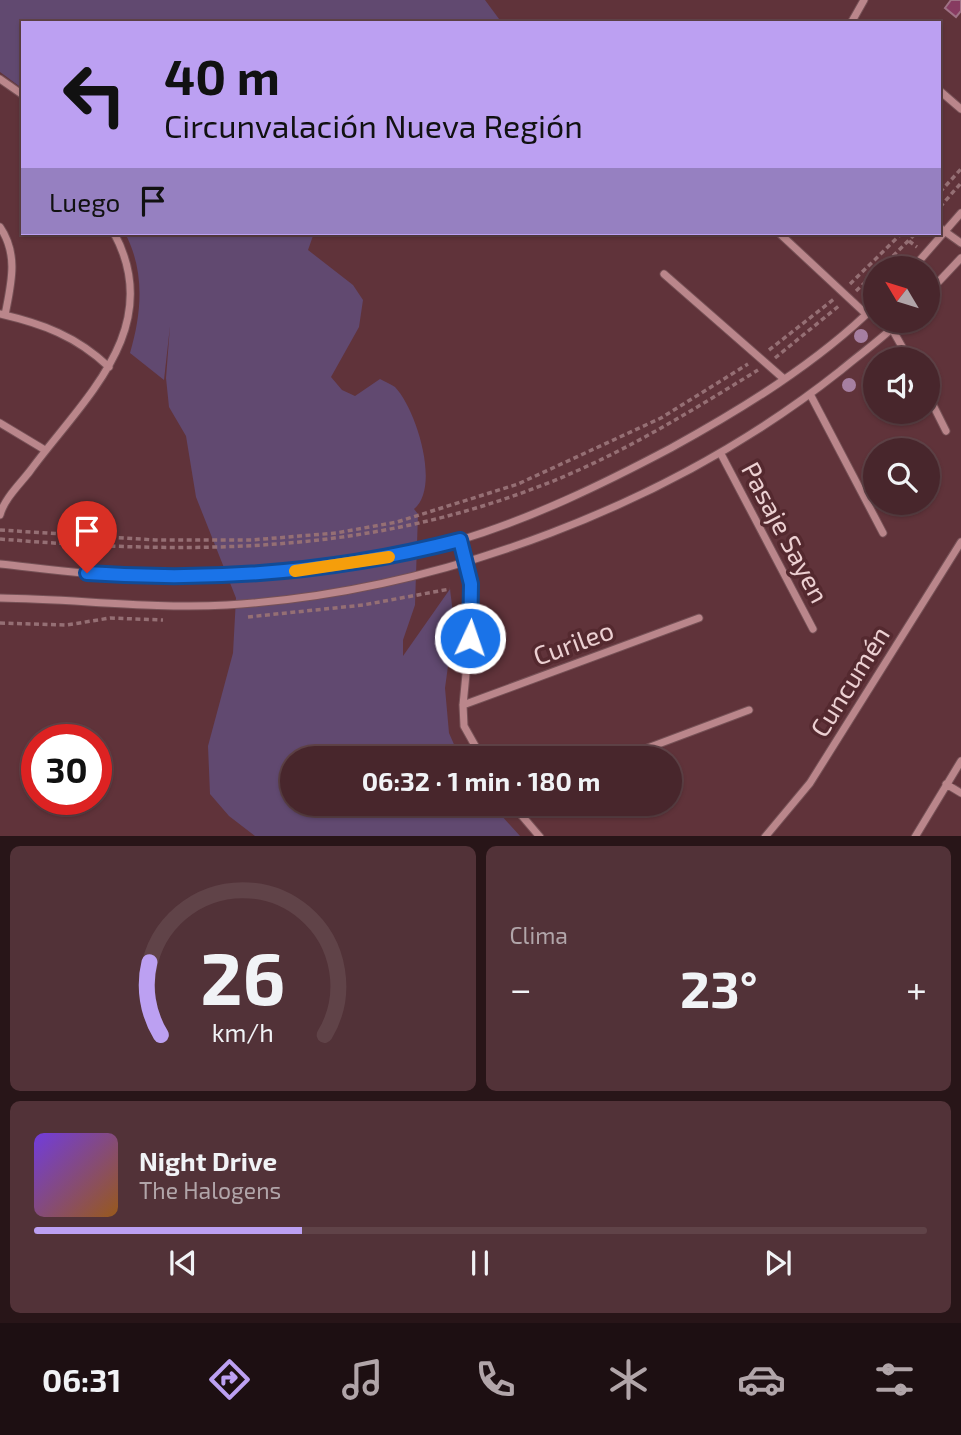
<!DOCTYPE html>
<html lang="es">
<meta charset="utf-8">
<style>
body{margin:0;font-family:"Exo 2",sans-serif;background:#523238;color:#f1f3f6;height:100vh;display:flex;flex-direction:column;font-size:26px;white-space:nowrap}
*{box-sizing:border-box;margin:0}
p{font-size:23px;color:#b1a5a9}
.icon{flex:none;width:38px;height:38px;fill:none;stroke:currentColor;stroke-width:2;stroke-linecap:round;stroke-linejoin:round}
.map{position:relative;height:836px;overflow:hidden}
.drawer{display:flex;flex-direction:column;gap:10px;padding:10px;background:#281518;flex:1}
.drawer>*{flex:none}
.banner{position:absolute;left:21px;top:21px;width:920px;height:214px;border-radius:0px;box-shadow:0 2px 5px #0004,0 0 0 2px #604348;background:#bca0f2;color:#111;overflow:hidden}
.needle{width:46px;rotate:308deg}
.tools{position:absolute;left:863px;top:256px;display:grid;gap:14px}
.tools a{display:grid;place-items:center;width:77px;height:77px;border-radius:50%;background:#48262c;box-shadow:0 2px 5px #0004,0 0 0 2px #604348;font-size:35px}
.speed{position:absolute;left:21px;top:724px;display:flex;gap:14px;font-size:35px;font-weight:700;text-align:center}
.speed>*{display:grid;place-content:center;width:91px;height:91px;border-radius:50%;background:#48262c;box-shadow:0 2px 5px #0004,0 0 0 2px #604348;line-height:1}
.speed .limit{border:10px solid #d22;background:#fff;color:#111}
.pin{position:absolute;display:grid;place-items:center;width:60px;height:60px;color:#fff;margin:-72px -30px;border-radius:50% 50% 50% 0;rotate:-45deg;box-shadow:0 0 7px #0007}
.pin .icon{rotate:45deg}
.me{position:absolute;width:77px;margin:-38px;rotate:3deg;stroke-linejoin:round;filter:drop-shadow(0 0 5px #0008)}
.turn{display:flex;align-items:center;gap:24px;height:147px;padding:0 28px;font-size:32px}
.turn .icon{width:91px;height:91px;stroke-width:2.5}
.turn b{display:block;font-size:49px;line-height:60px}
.then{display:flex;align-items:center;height:66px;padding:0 28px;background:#0003;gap:14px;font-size:26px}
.big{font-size:52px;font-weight:700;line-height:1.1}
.drawer .tile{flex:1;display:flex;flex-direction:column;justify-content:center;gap:10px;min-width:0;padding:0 24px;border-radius:10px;background:#523238}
.drawer .dial{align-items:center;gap:0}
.dial svg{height:182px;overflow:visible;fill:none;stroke:#604348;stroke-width:7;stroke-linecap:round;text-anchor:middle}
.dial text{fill:#f1f3f6;stroke:none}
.song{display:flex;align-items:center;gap:21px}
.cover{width:84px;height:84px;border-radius:10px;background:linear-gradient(135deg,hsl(260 70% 55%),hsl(30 70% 35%))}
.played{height:7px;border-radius:4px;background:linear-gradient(90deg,#bca0f2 30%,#604348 30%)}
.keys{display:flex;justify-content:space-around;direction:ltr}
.heat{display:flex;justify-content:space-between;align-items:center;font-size:38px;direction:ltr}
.drawer .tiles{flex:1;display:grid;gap:10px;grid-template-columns:1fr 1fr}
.tile:last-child{grid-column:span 2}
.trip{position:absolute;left:280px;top:746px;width:402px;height:70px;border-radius:35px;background:#48262c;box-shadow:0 2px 5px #0004,0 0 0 2px #604348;font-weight:700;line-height:70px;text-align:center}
.menu{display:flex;height:112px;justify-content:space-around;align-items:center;background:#1d0f12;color:#b1a5a9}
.menu .icon{width:49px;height:49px}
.menu .on{color:#bca0f2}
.menu b{font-size:32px;color:#f1f3f6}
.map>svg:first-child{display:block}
.green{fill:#614970}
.building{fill:#873b61;stroke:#9f7185;stroke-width:2}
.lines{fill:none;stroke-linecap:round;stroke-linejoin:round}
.minor-casing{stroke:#765156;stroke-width:9}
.path{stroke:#956f74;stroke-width:3.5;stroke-dasharray:5 3.5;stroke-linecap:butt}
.minor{stroke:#ba868b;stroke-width:7}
.tree{fill:#a67fa1}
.route-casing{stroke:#114b97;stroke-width:18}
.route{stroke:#1a73e8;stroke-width:12}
.slow{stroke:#f59e0b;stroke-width:12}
.labels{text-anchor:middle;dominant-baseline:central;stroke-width:7;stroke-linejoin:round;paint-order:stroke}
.street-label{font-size:26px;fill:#ecd0d2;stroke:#54292f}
</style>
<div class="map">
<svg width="961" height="837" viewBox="0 0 961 837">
<rect width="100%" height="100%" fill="#60333a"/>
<path class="green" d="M0,0H485L502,23H23V89L0,72Z
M125,233H314L308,250L353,285L363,300L359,327L331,377L342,390L355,396L380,379C385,382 391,384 395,387C416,409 441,487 414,509L418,514L415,605L403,640V656L450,589L454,622L445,688L449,733L460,758H292V803H490L520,836H255L229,816L210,794L208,746L233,653L236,598L196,497L186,436L169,407L166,378L170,326L164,380L130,353C142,312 145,271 125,233Z"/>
<path class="building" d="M951,0H961V11L956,17L945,8Z"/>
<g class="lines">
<defs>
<path id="minor" d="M851,23L864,0
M0,79L23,95
M940,91L961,109
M0,227C19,255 11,284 5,315
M940,228L961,243
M779,233L866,314
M913,268L961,213
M664,274L784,379
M928,293L961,258
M0,314C43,324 76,336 109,367
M892,329L909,359
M810,394L883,533
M928,395L946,431
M0,423L45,450
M721,454L813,629
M0,515C4,499 20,484 30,471C83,399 166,329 114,233
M460,540L471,584L472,612L463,705L464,726L482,758
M0,564C46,569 91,575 137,577C244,581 355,571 457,541C531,519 603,484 671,448C742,409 817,363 875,306
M0,598C76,599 150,609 227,605C441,592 672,504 840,371C860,354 882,339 901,320
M463,705L699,618
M621,758L749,710
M946,784L961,793
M511,803L540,837
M765,837L810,783L961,542
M915,837L961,761"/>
</defs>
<use href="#minor" class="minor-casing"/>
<path class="path" d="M940,192L961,169
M940,207L961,183
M909,241L917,247
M881,268L916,233
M850,284L902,233
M856,291L875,273
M769,350L834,299
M775,358L840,305
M0,530L155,540H252L336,533L397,522L518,484L661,418L748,364
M0,539C195,555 373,555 558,479C628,450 693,410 758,370
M248,617L363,605L450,589
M0,623L67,625L110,618L163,620"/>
<use href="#minor" class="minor"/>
</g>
<g class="tree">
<circle cx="861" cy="336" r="7"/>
<circle cx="849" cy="385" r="7"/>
</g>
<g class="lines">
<defs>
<path id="route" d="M87,573C213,582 337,572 460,540L471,584L470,638"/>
</defs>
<use href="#route" class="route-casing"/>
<use href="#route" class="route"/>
<path class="slow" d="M295,571L389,557"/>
</g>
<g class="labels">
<g class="street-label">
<text transform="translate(786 532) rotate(62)">Pasaje Sayen</text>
<text transform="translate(573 642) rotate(-20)">Curileo</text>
<text transform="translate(849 681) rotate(-58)">Cuncumén</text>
</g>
</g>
</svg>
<div class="tools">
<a><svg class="needle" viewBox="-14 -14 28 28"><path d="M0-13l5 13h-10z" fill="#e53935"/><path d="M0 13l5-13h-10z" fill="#b1a5a9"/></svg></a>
<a><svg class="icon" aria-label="sound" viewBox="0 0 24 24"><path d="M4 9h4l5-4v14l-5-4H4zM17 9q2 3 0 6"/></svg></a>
<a><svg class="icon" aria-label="search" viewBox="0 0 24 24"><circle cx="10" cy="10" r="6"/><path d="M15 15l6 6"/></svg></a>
</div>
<div class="speed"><div class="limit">30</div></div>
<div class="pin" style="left:87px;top:573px;background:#d93025"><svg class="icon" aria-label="arrive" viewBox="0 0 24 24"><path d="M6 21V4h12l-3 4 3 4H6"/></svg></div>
<svg class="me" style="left:470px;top:638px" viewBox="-20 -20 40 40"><circle r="17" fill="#1a73e8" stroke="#fff" stroke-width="3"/><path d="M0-11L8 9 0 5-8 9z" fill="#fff"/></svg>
<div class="trip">06:32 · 1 min · 180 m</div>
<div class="banner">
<div class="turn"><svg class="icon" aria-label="left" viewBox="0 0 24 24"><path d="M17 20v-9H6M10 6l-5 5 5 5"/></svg><div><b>40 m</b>Circunvalación Nueva Región</div></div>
<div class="then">Luego<svg class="icon" aria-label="arrive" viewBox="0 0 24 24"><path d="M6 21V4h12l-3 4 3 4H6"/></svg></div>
</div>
</div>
<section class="drawer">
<div class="tiles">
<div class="tile dial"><svg viewBox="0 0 100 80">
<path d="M14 69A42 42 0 1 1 86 69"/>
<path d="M14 69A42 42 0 0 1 9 37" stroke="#bca0f2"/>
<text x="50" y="56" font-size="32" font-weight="700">26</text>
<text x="50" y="72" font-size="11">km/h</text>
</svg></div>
<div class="tile"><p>Clima</p>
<div class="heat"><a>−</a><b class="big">23°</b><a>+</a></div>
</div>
<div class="tile">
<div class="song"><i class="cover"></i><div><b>Night Drive</b><p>The Halogens</p></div></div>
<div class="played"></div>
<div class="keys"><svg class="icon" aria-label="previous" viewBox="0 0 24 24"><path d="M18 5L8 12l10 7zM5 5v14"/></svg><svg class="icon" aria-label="pause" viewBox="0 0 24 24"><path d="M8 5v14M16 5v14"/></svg><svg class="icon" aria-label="next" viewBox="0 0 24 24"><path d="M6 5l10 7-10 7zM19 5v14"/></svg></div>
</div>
</div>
</section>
<nav class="menu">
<b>06:31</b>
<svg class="icon on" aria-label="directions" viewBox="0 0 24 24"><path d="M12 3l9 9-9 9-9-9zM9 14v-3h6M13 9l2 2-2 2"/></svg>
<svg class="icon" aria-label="music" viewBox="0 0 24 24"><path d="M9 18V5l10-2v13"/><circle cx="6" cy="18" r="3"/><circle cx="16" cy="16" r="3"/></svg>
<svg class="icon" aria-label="phone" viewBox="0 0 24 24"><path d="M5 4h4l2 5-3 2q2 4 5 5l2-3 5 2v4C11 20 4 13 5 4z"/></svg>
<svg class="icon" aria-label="climate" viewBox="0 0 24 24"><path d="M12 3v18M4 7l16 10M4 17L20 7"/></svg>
<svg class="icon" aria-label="car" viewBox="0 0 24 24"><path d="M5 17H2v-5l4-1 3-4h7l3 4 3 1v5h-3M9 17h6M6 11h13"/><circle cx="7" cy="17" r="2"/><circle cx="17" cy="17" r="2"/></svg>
<svg class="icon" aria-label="filters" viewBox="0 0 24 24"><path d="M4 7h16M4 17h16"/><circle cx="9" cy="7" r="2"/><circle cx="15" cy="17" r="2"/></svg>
</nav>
